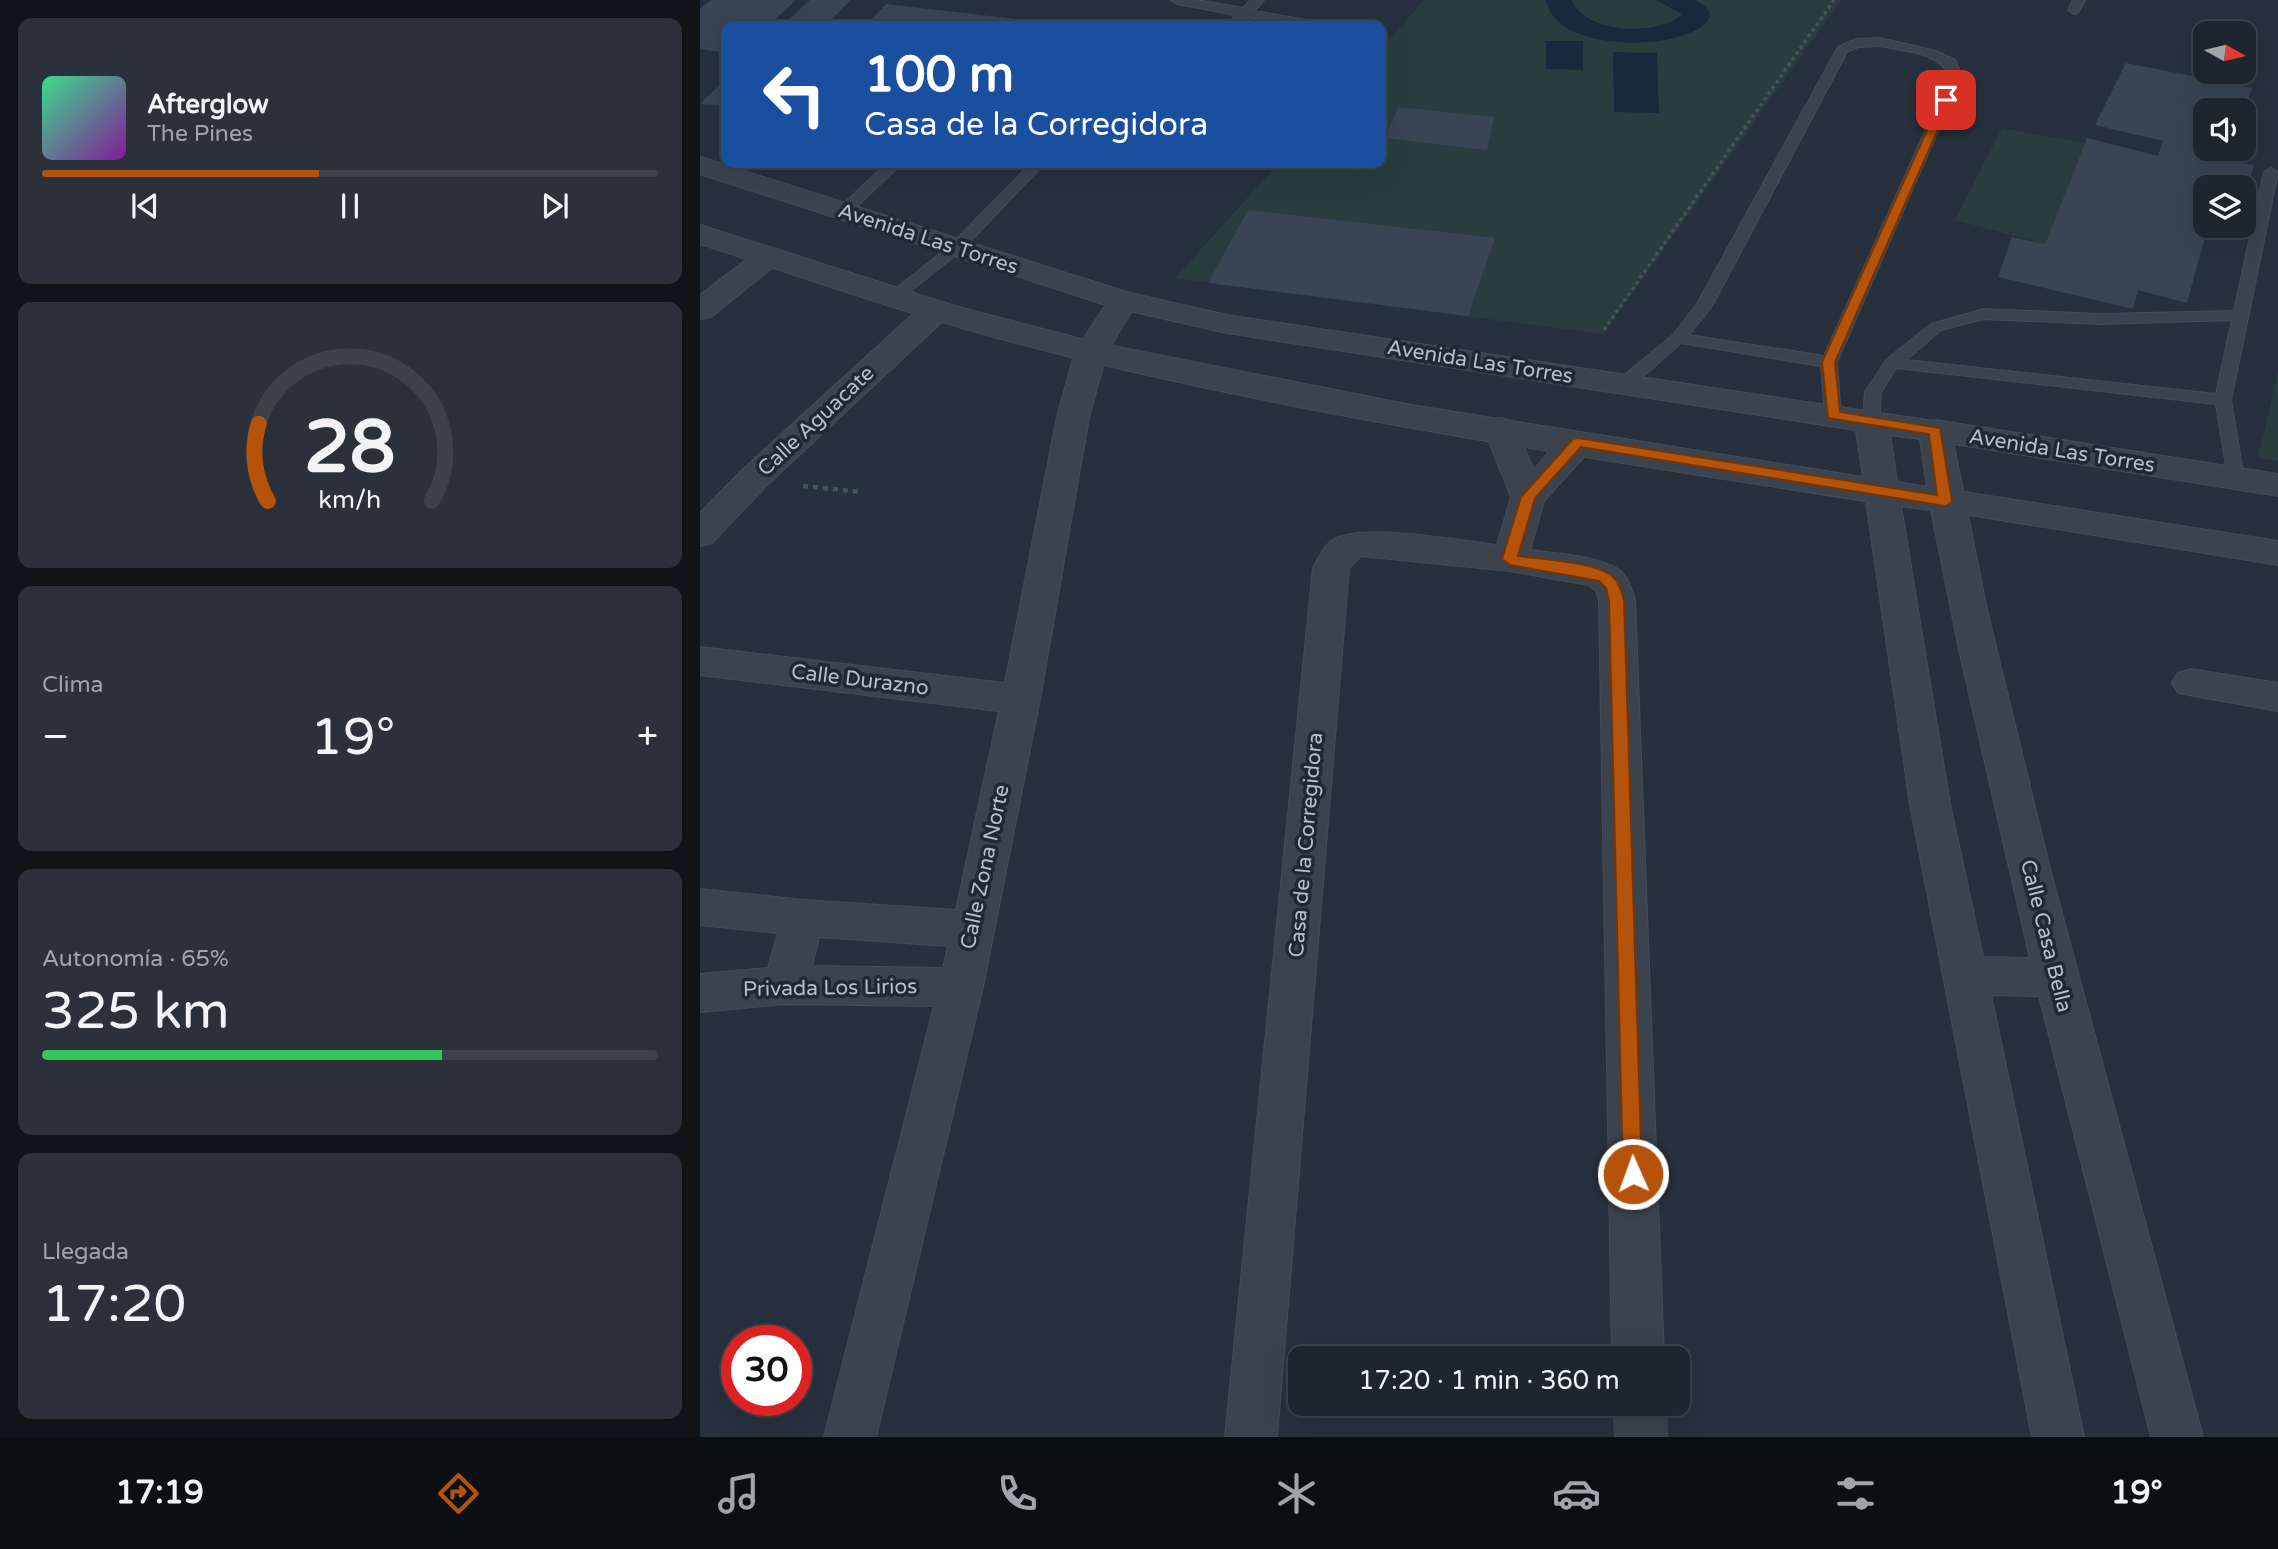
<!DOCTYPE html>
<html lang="es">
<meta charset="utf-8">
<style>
body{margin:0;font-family:"Varela Round",sans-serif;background:#2a313a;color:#f1f3f6;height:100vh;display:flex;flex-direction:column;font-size:26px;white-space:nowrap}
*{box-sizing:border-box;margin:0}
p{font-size:23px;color:#a0a5aa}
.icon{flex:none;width:38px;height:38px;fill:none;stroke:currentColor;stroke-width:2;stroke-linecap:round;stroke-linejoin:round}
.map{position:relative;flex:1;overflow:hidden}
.drawer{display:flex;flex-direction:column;gap:18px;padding:18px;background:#101419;width:700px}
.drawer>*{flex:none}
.banner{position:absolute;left:21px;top:21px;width:665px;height:147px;border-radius:14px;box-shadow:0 7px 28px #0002,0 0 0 2px #3b424a;background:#1a4fa0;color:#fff;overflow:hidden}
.needle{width:46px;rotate:98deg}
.controls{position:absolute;left:1493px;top:21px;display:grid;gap:14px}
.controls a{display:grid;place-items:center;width:63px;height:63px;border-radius:14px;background:#1d252e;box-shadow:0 7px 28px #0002,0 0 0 2px #3b424a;font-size:35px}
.speed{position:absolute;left:21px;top:1325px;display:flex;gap:14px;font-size:35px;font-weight:700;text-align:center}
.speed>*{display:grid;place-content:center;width:91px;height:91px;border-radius:50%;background:#1d252e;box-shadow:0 7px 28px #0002,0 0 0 2px #3b424a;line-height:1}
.speed .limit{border:10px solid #d22;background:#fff;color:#111}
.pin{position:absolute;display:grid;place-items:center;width:60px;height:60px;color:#fff;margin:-30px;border-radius:14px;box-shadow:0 4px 10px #0006}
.me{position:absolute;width:77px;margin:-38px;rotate:358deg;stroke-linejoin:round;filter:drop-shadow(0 0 5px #0008)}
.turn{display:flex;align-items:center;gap:24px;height:147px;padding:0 28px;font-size:32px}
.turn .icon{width:91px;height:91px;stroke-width:2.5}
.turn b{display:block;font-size:49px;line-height:60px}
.big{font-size:52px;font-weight:600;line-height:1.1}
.drawer .tile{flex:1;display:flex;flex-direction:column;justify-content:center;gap:10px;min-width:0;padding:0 24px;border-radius:14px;background:#2a313a}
.drawer .dial{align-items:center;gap:0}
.dial svg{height:182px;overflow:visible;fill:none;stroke:#3b424a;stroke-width:7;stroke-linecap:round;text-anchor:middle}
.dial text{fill:#f1f3f6;stroke:none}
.song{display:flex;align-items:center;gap:21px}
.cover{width:84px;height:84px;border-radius:10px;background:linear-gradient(135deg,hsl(150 70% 55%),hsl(290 70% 35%))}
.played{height:7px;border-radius:4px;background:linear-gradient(90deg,#b45309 45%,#3b424a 45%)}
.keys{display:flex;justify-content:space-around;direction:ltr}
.heat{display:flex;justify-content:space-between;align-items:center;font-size:38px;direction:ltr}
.charge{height:10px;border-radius:5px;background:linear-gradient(90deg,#34c759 65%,#3b424a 0)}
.trip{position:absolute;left:588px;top:1346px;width:402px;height:70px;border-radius:14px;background:#1d252e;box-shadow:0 7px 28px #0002,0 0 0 2px #3b424a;font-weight:600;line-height:70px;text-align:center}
.tabs{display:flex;height:112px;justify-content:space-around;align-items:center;background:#0c0f12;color:#a0a5aa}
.tabs .icon{width:49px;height:49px}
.tabs .active{color:#b45309}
.tabs b{font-size:32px;color:#f1f3f6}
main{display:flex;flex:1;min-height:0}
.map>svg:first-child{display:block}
.green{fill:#293d3f}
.water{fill:#1a283c}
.building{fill:#394554}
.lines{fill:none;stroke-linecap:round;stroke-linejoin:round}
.service-casing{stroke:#444c58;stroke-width:2}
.minor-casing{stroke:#444c58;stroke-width:2}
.tertiary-casing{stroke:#444c58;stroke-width:2}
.path-far1{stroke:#425657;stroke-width:3.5;stroke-dasharray:3.5 3.5;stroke-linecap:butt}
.path{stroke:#425657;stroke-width:4.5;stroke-dasharray:5 5;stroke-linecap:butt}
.service{fill:#3b434e;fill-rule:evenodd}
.minor{fill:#3b434e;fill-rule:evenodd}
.tertiary{fill:#3b434e;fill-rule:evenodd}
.route{fill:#b45309;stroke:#753606;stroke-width:2}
.labels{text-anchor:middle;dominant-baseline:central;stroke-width:7;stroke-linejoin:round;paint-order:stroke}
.street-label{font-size:21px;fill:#b7bec9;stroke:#202834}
</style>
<main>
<section class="drawer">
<div class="tile">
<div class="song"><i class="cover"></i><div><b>Afterglow</b><p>The Pines</p></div></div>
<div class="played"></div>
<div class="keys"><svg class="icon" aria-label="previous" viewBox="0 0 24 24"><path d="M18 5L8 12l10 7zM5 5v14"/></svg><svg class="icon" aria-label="pause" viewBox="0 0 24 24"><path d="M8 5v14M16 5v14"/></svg><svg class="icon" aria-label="next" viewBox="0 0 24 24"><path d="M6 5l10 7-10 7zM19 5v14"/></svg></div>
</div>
<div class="tile dial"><svg viewBox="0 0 100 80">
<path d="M14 69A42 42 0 1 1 86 69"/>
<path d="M14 69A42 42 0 0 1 10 35" stroke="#b45309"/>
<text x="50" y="56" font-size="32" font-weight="700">28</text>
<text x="50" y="72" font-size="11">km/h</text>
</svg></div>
<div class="tile"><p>Clima</p>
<div class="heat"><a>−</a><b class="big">19°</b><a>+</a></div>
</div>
<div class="tile"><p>Autonomía · 65%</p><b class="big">325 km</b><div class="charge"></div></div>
<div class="tile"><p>Llegada</p><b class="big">17:20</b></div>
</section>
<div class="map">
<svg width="1578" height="1437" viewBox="0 0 1578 1437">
<rect width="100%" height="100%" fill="#27313e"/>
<path class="green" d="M724,0H1141L903,334L475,278L579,163H681V49Z
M1302,128L1385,143L1345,244L1255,220Z
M1578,372V461L1558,458Z"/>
<path class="water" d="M846,0H872C885,34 958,37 982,14L956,0C968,0 983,0 994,0C998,1 1004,5 1007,9C1019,23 988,34 978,37C943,48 854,46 846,0Z
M846,41H883V70L846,69Z
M913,52L957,53L959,113L914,112Z"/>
<path class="building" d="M11,0H96L68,26H26V53L0,49V9Z
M110,0H151L125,26H82Z
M186,4L324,20L317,26H165Z
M1426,63L1552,88L1545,110H1505V149H1532L1529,161L1554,165L1544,199V187H1505V226H1508L1487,303L1438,290L1433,309L1298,277L1312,237L1345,244L1387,138L1458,156L1463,141L1395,125Z
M26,79V106L0,104Z
M698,107L794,117L787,150L685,138Z
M548,210L795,238L768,316L508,283Z"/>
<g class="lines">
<defs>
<path id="service" d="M471,0H497L543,8L551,0H564L554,11L618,22L624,26H599L548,17L539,26H526L536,15L477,4Z
M1373,0H1385L1378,13L1374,14L1368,10Z
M403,20L420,23L422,26H398L399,21Z
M1180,38L1236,51L1255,60L1262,76L1137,362L1141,415L1139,419H1127L1125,415L1121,366L981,343L930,388H918L916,384L918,380L973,335L997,304L1138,47L1156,39ZM1180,46C1203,51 1239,52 1250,76L1124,356L989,335L1012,306L1147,52L1158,47Z
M187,163H202L148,215H138V209Z
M331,163H345L261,251L199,300H189L186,297L189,294L251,245Z
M1571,168L1578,172L1531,400L1544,478L1542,482L1536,484L1528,478L1516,404L1196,368L1181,392L1179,421L1171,426L1163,421L1165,392L1186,360L1231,324L1284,309L1401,314L1534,311L1564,172ZM1284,319L1401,324L1532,320L1516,394L1206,360L1241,330Z"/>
<path id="minor" d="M69,247L79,250L84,256L79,262L11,317L0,319V295L59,250Z
M423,292L434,295L438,301L407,352L389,417L340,699L283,987L176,1437H124L234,1006L85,1004L0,1012V974L68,968L78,933L0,925V889L103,900L256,910L299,711L0,675V647L305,683L357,417L375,352L412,295ZM119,937L248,946L243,968L112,966Z
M235,302L246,304L250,311L246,318L64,488L12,543L0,546V513L40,472L224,304Z
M800,418L812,421L834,470C850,451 862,427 890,434L895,442L890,450L844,501L830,550C857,554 892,555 916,568C927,573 932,589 935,600L964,1358H912L899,600L896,591L888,585L810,571L661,556L649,568L577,1437H525L613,568C618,559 623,548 631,541C660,521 759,541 797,545L811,497L784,429L788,421Z
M1235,420L1578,474V496L1223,439L1219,431L1223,423Z
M1245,489L1578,541V565L1233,509L1228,501L1233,493Z
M1491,669L1578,683V711L1478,693L1472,683L1478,673Z
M914,1404H966L967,1437H915Z"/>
<path id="tertiary" d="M0,157L430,293L527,315L1247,423L1251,431L1287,610L1350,869L1503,1437H1451L1339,996L1291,995L1384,1437H1332L1210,804L1166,501C890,458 610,418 339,349C224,320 112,280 0,244V225L255,306L393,342L711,405L1163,477L1156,430L527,333L412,307L0,174ZM1190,435L1220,439L1227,487L1197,482ZM1201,506L1231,510L1260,654L1330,958L1283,957L1250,804Z"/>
</defs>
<use href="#service" class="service-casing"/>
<use href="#minor" class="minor-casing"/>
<use href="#tertiary" class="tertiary-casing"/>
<path class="path-far1" d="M904,330L1134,0"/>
<path class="path" d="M103,486L161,492"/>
<use href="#service" class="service"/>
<use href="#minor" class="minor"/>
<use href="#tertiary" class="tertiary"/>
</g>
<path class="route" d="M1242,97L1251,100L1135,362L1140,412L1240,428L1252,501L1250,504L1245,506L881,447L835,498L818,556C841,559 895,562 912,576C919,582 921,591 924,600L942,1174L940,1180L933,1183L926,1180L923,1174L909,600L906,588L899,581L810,565L802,559L821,497L873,439L878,438L1237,495L1229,434L1128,418L1122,362Z"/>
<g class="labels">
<g class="street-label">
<text transform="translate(228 239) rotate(18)">Avenida Las Torres</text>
<text transform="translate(780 362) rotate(9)">Avenida Las Torres</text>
<text transform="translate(116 421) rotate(-43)">Calle Aguacate</text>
<text transform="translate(1362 451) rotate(9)">Avenida Las Torres</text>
<text transform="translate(160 680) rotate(7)">Calle Durazno</text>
<text transform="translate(606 845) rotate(-85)">Casa de la Corregidora</text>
<text transform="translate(285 867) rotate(-78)">Calle Zona Norte</text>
<text transform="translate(1346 936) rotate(76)">Calle Casa Bella</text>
<text transform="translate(130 988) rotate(-1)">Privada Los Lirios</text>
</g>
</g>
</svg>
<div class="controls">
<a><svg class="needle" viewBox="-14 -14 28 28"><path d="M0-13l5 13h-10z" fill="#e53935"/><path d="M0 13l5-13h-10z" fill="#a0a5aa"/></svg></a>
<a><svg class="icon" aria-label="sound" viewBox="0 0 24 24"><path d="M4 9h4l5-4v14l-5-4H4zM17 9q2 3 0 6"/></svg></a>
<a><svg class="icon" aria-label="layers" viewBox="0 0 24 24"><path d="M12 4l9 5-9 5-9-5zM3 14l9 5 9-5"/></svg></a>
</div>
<div class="speed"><div class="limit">30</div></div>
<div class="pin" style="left:1246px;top:100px;background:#d93025"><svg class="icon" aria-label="arrive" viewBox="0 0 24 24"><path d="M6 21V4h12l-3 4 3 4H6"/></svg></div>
<svg class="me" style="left:933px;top:1174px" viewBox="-20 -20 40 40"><circle r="17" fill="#b45309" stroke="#fff" stroke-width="3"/><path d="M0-11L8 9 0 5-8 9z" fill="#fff"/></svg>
<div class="trip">17:20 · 1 min · 360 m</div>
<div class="banner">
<div class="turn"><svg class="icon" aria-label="left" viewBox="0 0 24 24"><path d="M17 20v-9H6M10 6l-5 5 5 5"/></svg><div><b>100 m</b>Casa de la Corregidora</div></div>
</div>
</div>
</main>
<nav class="tabs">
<b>17:19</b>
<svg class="icon active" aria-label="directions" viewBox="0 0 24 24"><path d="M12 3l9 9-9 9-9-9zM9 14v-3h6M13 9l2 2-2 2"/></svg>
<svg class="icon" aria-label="music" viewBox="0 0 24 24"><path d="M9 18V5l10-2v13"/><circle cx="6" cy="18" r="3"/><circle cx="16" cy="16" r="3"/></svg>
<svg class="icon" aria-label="phone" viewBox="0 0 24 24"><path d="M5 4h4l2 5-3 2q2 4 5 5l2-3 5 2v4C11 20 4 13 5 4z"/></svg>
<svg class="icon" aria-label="climate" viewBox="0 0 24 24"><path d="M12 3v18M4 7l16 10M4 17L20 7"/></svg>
<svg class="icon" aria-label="car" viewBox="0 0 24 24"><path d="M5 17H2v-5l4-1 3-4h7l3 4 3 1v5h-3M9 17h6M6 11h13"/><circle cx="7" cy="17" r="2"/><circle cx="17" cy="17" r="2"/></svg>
<svg class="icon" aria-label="filters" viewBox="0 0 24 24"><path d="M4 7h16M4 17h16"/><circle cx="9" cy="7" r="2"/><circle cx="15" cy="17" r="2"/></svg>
<b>19°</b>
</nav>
